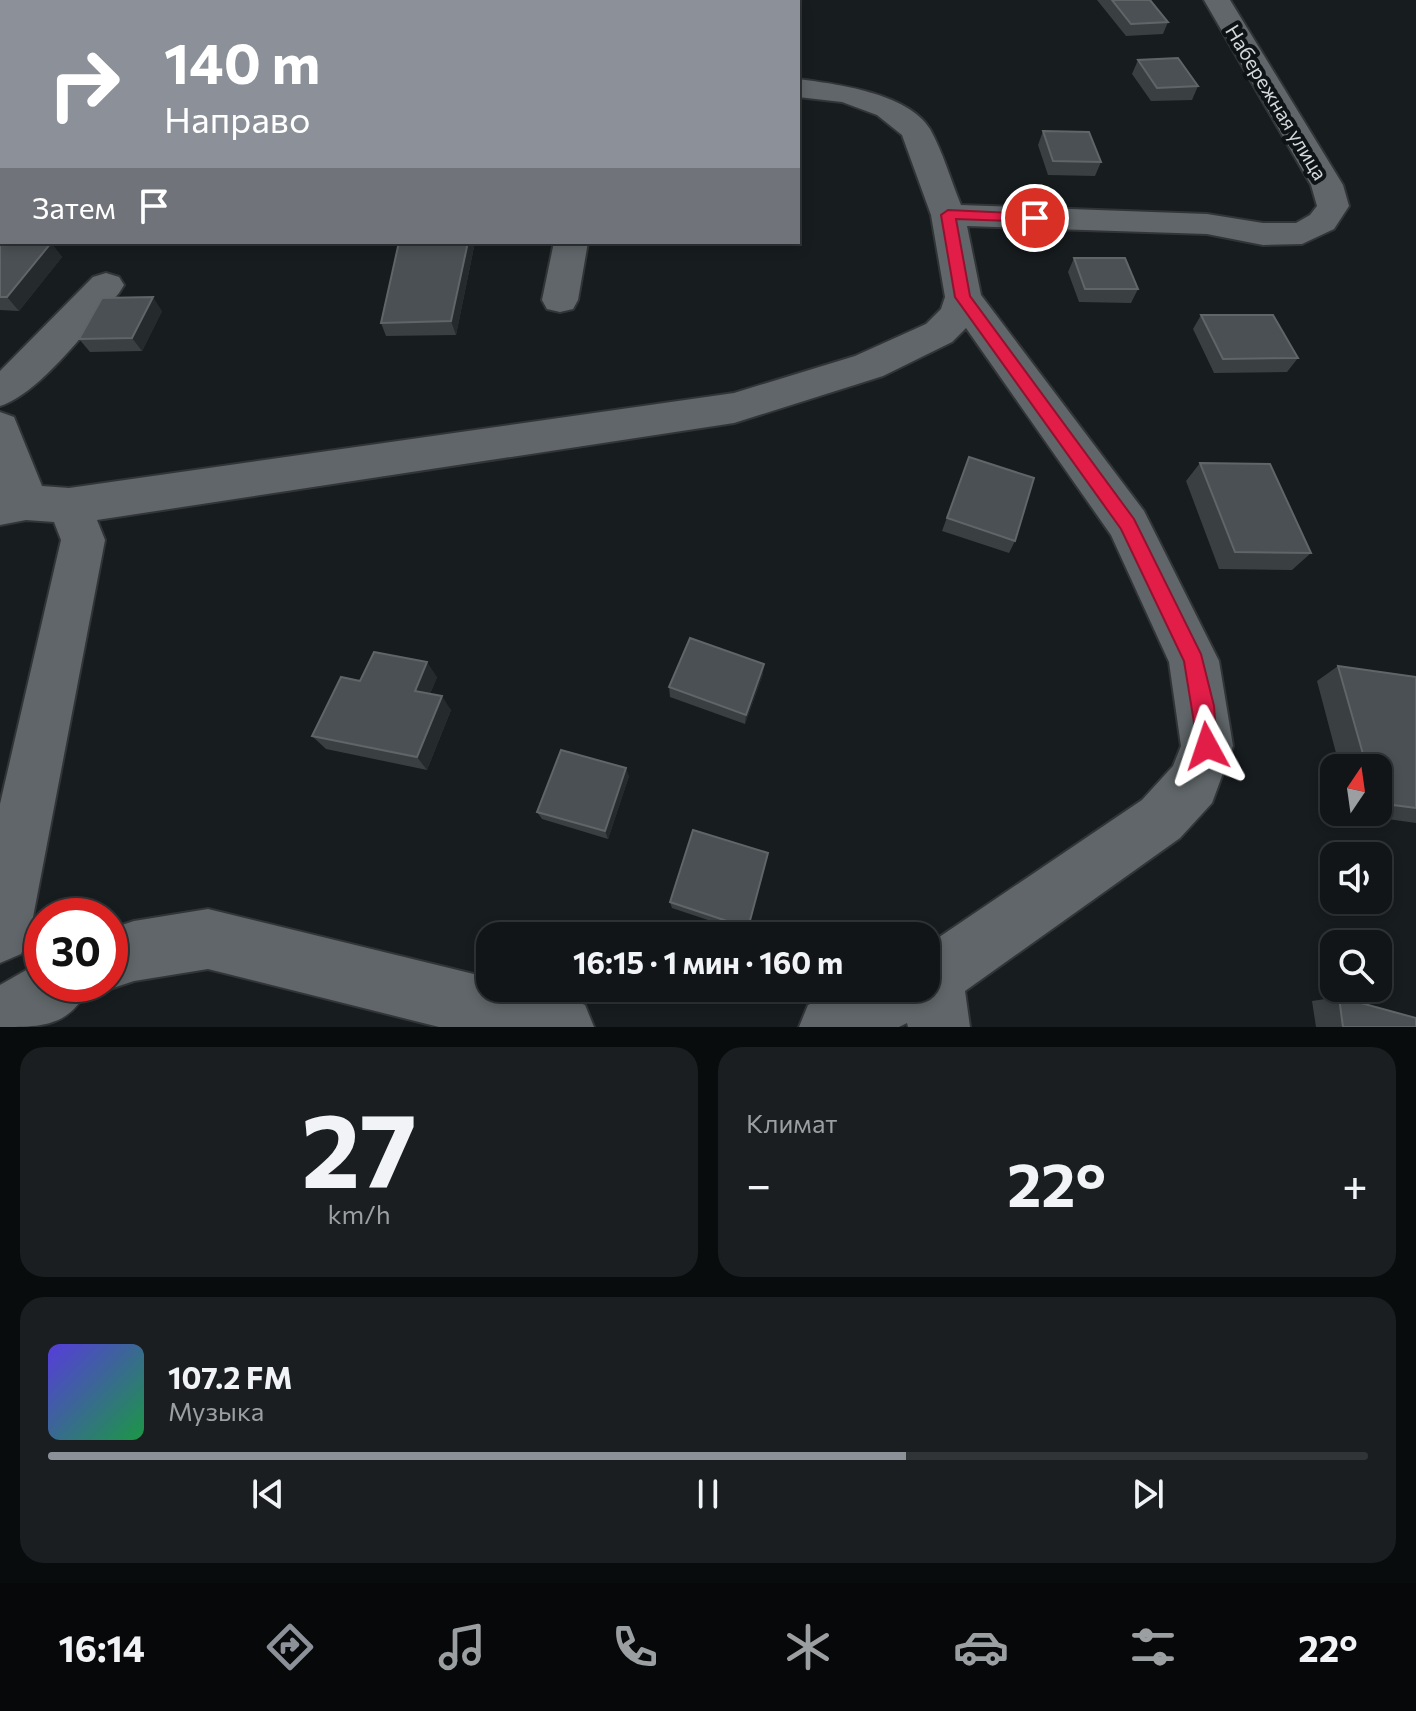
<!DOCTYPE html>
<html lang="ru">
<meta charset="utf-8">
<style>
body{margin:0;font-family:Commissioner,sans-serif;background:#1a1e20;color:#f1f3f6;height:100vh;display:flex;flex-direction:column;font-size:30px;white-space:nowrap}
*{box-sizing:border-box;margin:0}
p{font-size:26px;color:#9c9fa1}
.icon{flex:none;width:44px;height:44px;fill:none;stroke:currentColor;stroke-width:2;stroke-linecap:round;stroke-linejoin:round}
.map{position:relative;height:1027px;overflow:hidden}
.sheet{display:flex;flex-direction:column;gap:20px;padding:20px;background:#090c0d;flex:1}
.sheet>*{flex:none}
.top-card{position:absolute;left:0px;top:0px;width:800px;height:244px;box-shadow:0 4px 12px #0003,0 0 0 2px #303436;background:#8c9099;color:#fff;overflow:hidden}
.needle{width:52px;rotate:13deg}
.buttons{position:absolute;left:1320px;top:754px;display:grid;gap:16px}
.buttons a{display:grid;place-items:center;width:72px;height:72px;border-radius:16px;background:#111517;box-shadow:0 4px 12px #0003,0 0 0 2px #303436;font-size:40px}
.speed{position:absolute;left:24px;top:898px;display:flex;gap:16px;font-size:40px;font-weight:700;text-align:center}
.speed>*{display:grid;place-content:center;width:104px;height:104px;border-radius:50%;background:#111517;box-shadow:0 4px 12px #0003,0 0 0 2px #303436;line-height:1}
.speed .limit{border:12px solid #d22;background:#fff;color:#111}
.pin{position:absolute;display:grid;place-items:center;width:68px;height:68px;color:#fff;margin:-34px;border:4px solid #fff;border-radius:50%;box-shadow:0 2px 8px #0007}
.me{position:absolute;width:88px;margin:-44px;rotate:355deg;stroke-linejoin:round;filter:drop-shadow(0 0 6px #0008)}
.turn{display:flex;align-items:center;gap:28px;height:168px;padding:0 32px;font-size:36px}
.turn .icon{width:104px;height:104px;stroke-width:2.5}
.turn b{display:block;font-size:56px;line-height:68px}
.then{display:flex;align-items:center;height:76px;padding:0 32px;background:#0003;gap:16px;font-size:30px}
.big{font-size:60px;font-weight:700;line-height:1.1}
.sheet .tile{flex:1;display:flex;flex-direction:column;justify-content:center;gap:12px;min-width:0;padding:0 28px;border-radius:24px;background:#1a1e20}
.sheet .dial{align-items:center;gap:0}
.dial b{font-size:104px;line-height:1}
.song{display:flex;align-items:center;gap:24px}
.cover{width:96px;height:96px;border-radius:12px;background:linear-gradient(135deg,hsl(250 70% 55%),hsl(140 70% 35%))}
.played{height:8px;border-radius:4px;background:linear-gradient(90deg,#8c9099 65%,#303436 65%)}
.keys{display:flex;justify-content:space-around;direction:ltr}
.heat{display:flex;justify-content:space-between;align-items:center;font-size:44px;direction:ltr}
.sheet .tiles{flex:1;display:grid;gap:20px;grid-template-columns:1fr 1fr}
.tile:last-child{grid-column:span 2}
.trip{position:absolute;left:476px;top:922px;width:464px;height:80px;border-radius:24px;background:#111517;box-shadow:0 4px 12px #0003,0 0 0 2px #303436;font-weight:700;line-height:80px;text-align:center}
.menu{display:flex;height:128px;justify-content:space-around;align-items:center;background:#070809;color:#9c9fa1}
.menu .icon{width:56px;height:56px}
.menu .active{color:#8c9099}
.menu b{font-size:36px;color:#f1f3f6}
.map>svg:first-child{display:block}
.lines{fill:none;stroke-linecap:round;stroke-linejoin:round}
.minor-casing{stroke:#323537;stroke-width:4}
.minor{fill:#606669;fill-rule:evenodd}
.wall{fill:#3a3f42}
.shaded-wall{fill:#252a2d}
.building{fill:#4a5053;stroke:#606568;stroke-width:2}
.route{fill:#e11d48;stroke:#92132f;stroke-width:2}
.labels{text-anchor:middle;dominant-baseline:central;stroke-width:8;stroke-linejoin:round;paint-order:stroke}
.far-street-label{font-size:20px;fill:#d4d8da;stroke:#0e1316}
</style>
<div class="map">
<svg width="1416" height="1027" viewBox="0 0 1416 1027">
<rect width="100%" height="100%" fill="#171c1f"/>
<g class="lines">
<defs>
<path id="minor" d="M242,0H268V2H242Z
M624,0H650L651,2H625Z
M1204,0H1230L1343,185L1349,206L1334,229L1302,244L1263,245L1207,234L967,226L981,295L1144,511L1219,661L1233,746L1212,803L1180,838L965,991L970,1027H908L907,1023L899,1027H799L808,1005L845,988H926V946L1142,800L1173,766L1181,746L1169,662L1111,535L966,328L952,342L883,376L734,423L97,520L105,540L30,933L21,954L0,963V804L61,540L54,522L26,520L0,525V412L14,417L42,486L69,488L734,393L855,356L926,324L941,309L945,297L931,215L902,135L877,115L842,102L798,97V79C836,84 908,93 930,129C943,152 951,181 961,205L1207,214L1263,223H1296L1310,215L1317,206L1311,185Z
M554,242H588L578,300L573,309L560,312L547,309L542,300Z
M106,273L119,277L124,285L119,293C89,326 41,393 0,406V371L93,277Z
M208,909L490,978V988C525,988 553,991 585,1005L594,1027H439L208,969L134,981L110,989L98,984H110V929L134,921Z
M42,961V984H90C71,1027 43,1027 0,1027V985Z"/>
</defs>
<use href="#minor" class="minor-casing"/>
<use href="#minor" class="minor"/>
</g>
<path class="wall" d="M1097,0H1150L1168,22L1163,34L1126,36Z
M1138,60L1198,86L1192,100L1151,101L1132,74Z
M0,96H2V139H0Z
M1043,131L1101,162L1095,176L1048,175L1038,145Z
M399,242H475L456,335L386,336L381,323Z
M0,243H51L62,257L19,311L0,310Z
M1074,258L1138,289L1131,303L1079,302L1068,272Z
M162,311L142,351L90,352L79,339Z
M1201,315L1298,358L1287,372L1214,373L1193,329Z
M969,457L1015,541L1009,553L942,531Z
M1200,463L1311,553L1292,570L1219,569L1186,481Z
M1338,666L1416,677V823L1352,814V812H1378V768H1340L1317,681Z
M763,674L745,724L670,697L669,687Z
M437,677L430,694L451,710L427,770L326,749L312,736L360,681Z
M629,776L608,839L542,819L537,812Z
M768,853L747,933L672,908L670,902Z
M1339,997L1416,1027H1316L1312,1001Z"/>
<path class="shaded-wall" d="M205,0H222L220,2H203Z
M468,242H475L456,335L451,321Z
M51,243L62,257L19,311L7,297Z
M153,297L162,311L142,351L132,338Z
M427,662L437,677L425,706L415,691Z
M764,664L763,674L745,724L746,715Z
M442,696L451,710L427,770L417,757Z
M626,768L629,776L608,839L605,831Z"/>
<path class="building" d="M170,0H205L203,2H169Z
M1112,0H1150L1168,22L1131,24Z
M1178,58L1198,86L1157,88L1138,60Z
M0,96H2V125H0Z
M1043,131L1089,132L1101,162L1053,161Z
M2,241L51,243L7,297H0V243Z
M399,242H468L451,321L381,323Z
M1074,258H1125L1138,289H1085Z
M153,297L132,338L79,339L102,298Z
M1201,315H1273L1298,358L1223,359Z
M969,457L1034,478L1015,541L947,518Z
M1200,463L1270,464L1311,553L1235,552Z
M690,638L764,664L746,715L669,687Z
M374,652L427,662L415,691L442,696L417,757L312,736L341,677L360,681Z
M1338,666L1416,677V808L1378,803V768H1367Z
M561,750L626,768L605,831L537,812Z
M693,830L768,853L748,928L670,902Z
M1339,997L1416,1018V1027H1343Z"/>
<path class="route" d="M948,210L1035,214L1041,218L1035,222L956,219L970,296L1134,519L1201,654L1214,706L1217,746L1214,753L1207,756L1199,753L1184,661L1121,529L955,297L941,215Z"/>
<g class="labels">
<g class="far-street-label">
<text transform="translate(1277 102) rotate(59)">Набережная улица</text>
</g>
</g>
</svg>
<div class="buttons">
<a><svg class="needle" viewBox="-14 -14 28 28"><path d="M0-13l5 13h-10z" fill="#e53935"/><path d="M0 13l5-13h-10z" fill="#9c9fa1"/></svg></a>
<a><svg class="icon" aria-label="sound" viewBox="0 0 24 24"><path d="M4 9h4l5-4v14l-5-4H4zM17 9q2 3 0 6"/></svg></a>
<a><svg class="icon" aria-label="search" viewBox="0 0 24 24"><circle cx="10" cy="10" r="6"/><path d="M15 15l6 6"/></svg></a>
</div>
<div class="speed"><div class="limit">30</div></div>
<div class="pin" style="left:1035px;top:218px;background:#d93025"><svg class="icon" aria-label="arrive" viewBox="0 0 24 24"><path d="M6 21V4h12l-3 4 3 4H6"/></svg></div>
<svg class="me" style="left:1207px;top:746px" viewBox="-20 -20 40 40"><path d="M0-17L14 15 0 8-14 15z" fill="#e11d48" stroke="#fff" stroke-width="4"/></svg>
<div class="trip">16:15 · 1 мин · 160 m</div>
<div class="top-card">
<div class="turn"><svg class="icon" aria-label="right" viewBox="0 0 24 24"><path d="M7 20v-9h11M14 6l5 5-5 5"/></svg><div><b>140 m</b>Направо</div></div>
<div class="then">Затем<svg class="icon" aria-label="arrive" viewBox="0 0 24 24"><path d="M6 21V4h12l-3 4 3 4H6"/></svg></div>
</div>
</div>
<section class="sheet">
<div class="tiles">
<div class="tile dial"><b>27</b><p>km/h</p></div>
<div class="tile"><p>Климат</p>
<div class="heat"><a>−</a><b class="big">22°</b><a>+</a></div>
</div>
<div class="tile">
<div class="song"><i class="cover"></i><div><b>107.2 FM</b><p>Музыка</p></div></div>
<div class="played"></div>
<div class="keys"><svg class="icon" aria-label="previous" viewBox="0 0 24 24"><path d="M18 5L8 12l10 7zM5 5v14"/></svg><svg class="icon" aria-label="pause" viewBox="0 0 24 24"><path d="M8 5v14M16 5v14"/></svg><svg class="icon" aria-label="next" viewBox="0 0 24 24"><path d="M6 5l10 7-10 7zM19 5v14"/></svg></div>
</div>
</div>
</section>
<nav class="menu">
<b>16:14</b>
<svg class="icon active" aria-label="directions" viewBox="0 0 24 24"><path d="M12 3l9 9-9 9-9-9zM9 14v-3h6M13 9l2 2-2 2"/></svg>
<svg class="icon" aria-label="music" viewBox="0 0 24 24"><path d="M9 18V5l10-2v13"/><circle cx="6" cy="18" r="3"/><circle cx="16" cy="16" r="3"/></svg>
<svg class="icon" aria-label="phone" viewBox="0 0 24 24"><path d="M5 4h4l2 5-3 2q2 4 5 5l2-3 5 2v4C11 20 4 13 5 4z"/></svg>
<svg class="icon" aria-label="climate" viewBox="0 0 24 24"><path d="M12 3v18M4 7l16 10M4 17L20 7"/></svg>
<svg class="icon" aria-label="car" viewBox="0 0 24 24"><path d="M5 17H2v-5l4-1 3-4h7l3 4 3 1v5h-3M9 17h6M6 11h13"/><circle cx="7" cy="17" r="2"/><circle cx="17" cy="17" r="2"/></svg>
<svg class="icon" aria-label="filters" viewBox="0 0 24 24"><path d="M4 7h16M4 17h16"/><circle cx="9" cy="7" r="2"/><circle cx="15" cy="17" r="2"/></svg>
<b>22°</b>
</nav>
